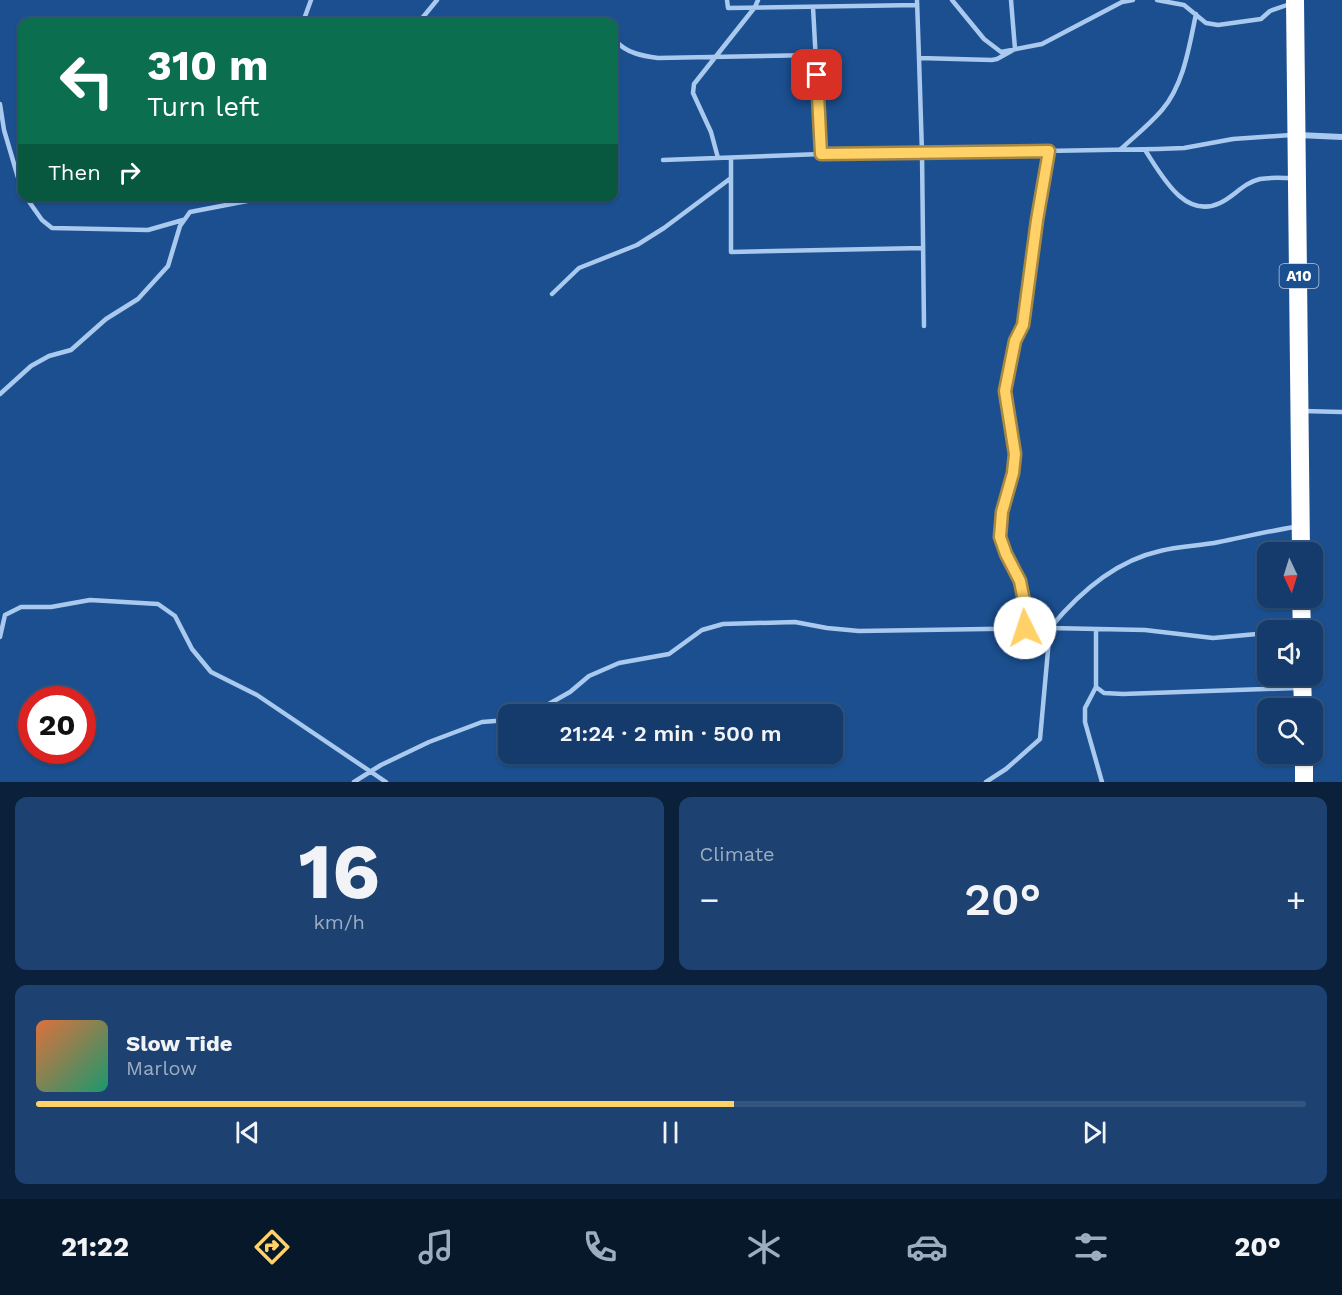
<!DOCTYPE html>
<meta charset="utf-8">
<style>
body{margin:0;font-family:"Work Sans",sans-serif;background:#1d4271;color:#f1f3f6;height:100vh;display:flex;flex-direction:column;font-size:22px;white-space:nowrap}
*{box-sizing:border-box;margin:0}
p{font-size:20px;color:#9dadc1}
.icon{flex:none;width:33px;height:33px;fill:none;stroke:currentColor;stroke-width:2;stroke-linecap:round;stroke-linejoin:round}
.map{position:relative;height:782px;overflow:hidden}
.side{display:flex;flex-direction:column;gap:15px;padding:15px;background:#0b203b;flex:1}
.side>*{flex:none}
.banner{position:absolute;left:18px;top:18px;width:600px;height:183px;border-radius:12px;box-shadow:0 2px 4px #0004,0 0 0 2px #33557e;background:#0b6e4f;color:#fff;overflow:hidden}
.needle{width:39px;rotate:176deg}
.fabs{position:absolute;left:1257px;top:542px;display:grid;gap:12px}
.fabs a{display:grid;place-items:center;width:66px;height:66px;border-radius:12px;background:#143b6b;box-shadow:0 2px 4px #0004,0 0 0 2px #33557e;font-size:30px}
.speed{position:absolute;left:18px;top:686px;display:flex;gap:12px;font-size:30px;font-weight:700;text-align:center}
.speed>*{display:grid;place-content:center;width:78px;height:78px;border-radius:50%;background:#143b6b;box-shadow:0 2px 4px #0004,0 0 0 2px #33557e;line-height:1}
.speed .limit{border:9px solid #d22;background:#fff;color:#111}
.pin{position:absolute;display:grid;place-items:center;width:51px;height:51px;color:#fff;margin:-26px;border-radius:12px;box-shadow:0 3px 9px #0006}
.me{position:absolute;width:66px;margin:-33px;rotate:356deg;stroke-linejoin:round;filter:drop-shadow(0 0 4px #0008)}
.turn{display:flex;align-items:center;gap:21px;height:126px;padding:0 30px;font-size:27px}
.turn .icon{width:78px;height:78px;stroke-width:2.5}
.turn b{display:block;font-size:42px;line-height:51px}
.then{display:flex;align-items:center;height:57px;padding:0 30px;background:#0003;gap:12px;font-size:22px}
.big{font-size:45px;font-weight:600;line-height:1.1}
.side .widget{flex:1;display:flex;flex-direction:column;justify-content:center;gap:9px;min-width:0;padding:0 21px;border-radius:12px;background:#1d4271}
.side .dial{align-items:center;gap:0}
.dial b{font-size:78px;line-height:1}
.song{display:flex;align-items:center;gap:18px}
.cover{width:72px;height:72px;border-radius:9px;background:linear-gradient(135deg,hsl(20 70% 55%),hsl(160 70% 35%))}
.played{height:6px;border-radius:3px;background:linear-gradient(90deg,#ffd166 55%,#33557e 55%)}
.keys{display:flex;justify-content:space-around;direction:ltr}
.heat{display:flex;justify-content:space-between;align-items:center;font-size:33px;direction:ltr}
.side .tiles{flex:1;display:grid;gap:15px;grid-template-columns:1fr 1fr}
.widget:last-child{grid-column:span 2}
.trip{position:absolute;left:498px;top:704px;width:345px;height:60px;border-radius:12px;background:#143b6b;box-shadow:0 2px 4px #0004,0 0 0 2px #33557e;font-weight:600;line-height:60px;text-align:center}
.tabs{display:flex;height:96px;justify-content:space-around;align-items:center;background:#08182b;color:#9dadc1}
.tabs .icon{width:42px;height:42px}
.tabs .active{color:#ffd166}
.tabs b{font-size:27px;color:#f1f3f6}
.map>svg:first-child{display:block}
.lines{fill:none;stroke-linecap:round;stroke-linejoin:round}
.lane{stroke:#a9c9ee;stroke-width:4.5}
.street{stroke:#a9c9ee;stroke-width:6}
.highway{stroke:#fff;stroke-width:18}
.route-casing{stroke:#a68842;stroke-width:15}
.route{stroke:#ffd166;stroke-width:10}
.labels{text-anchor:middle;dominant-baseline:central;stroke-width:6;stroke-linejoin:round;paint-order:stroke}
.shield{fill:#1b4f8f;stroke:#bbcadd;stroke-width:1.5}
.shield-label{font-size:15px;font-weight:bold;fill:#fff}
</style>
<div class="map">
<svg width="1342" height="782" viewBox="0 0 1342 782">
<rect width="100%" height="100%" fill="#1b4f8f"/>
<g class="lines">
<path class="lane" d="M727,0L728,8L917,5
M917,0L919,58L992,60L997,59L1015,49L1011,0
M952,0L984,39L1001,52L1042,44L1122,2L1133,0
M1157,0L1184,5L1206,23L1218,25L1261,19L1270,11L1290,4
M813,7L821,154L922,153L924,326
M303,22L311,0
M419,22L437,0
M616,41C626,53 643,56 658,58L816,55
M919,58L922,153L1158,149L1184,148L1233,139L1291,135
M0,104L4,130L22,191
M1121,149C1135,136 1150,124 1162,110C1184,84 1189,47 1196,14
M1145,150C1161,174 1184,220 1220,203C1235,196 1243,183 1260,179C1270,177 1282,178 1292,178
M718,158L711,132L693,93L694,84L755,7L758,0
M731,158V252L923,248
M663,160L821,154
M25,196L42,220L52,228L148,230L183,220
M552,294L579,268L637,245L664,228L731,178
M0,394L31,366L49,356L71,350L106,319L138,299L168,266L180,226L190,212L247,201L256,196
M1303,411L1342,412
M1025,628V606L1020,581L1006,554L1000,537L1002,512L1013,473L1015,454L1005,391L1015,341L1023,325L1037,220L1049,151
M1096,629V687L1104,693L1123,694L1297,688
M1268,633L1213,638L1145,630L1050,628C1078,594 1115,561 1160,551C1179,546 1199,546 1219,542C1244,537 1269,531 1295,527
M0,637L5,615L21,607H51L90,600L158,604L175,616L192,649L211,672L257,695L386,782
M1096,687L1085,708V722L1102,782
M531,714L570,692L589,676L619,663L669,654L702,630L723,624L795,622L827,628L859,631L1050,628L1040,739L1006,769L986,782
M354,782L381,765L429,742L482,722L508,720"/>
<path class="street" d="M1298,135L1342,137"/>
<path class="highway" d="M1295,0L1301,552
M1301,597L1302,630
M1302,675L1303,708
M1304,753V782"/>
</g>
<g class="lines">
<defs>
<path id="route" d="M817,75L821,154L1049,151L1037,220L1023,325L1015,341L1005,391L1015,454L1013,473L1002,512L1000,537L1006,554L1020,581L1025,606V628"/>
</defs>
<use href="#route" class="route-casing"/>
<use href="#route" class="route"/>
</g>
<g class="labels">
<rect class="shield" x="1279.5" y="264" width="39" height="24" rx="4.5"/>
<g class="shield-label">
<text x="1299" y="276">A10</text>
</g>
</g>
</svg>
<div class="fabs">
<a><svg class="needle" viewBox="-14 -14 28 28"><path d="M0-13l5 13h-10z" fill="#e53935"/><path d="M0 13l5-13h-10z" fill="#9dadc1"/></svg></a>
<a><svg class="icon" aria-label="sound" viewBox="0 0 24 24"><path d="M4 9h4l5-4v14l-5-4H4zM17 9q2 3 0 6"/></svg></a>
<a><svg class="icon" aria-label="search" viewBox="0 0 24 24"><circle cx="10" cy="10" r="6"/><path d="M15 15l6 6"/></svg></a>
</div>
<div class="speed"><div class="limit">20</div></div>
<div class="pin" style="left:817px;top:75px;background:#d93025"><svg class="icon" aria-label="arrive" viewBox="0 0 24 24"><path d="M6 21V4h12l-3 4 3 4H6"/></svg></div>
<svg class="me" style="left:1025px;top:628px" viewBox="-20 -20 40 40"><circle r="19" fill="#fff"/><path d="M0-13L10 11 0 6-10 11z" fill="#ffd166"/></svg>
<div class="trip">21:24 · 2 min · 500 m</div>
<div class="banner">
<div class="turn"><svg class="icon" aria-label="left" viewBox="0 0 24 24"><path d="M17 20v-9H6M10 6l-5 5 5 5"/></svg><div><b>310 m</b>Turn left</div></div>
<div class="then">Then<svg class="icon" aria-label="right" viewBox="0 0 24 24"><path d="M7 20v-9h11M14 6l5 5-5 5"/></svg></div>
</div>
</div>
<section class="side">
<div class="tiles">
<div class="widget dial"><b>16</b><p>km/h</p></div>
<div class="widget"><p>Climate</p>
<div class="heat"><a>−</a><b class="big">20°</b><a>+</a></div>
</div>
<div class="widget">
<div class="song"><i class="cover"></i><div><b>Slow Tide</b><p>Marlow</p></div></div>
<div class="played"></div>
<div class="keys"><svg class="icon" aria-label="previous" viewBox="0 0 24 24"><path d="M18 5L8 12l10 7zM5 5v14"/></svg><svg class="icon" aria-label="pause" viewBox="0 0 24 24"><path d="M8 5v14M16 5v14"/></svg><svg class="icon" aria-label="next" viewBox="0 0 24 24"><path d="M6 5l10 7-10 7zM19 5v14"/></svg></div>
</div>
</div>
</section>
<nav class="tabs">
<b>21:22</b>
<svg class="icon active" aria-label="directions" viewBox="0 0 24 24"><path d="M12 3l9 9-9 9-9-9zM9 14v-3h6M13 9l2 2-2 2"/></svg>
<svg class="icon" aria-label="music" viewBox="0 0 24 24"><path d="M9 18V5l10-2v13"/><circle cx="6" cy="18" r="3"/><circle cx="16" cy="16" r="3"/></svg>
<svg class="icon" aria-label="phone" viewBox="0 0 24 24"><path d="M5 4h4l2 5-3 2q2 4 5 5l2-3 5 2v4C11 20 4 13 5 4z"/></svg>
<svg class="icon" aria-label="climate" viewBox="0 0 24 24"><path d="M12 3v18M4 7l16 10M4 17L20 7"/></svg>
<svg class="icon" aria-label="car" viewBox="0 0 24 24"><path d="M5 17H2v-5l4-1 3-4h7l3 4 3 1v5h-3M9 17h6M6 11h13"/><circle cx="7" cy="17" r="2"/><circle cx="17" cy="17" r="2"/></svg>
<svg class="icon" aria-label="filters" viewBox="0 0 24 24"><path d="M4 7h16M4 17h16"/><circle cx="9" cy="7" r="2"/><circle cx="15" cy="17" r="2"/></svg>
<b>20°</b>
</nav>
